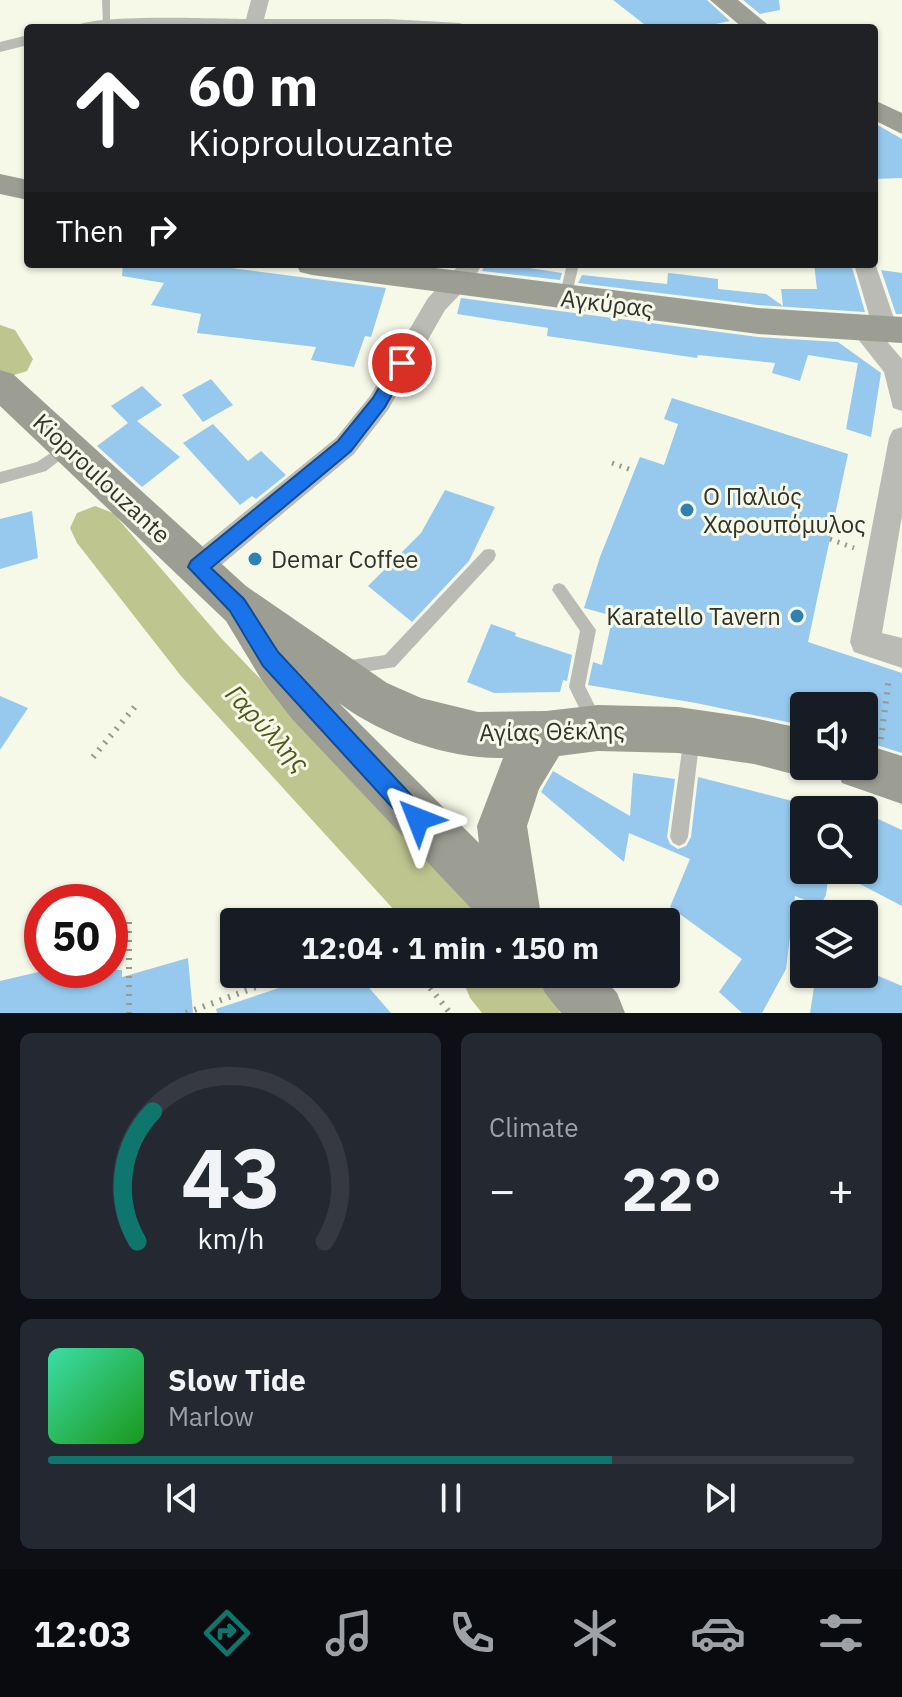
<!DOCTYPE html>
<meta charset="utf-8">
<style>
body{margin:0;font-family:"IBM Plex Sans",sans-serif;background:#242831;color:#f1f3f6;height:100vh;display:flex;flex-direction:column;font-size:30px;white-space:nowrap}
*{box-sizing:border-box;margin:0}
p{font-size:26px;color:#9ea1a6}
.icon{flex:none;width:44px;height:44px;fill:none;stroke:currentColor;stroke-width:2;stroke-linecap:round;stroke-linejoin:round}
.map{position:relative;height:1013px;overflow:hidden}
.side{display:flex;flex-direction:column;gap:20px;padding:20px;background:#0d0f14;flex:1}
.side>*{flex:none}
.guide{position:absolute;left:24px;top:24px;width:854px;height:244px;border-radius:8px;box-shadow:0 2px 6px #0004;background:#202124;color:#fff;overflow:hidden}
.buttons{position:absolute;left:790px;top:692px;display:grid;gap:16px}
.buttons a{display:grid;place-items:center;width:88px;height:88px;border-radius:8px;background:#171b24;box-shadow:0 2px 6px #0004;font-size:40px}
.speed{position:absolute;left:24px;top:884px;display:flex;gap:16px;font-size:40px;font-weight:700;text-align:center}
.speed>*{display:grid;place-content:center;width:104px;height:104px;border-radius:50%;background:#171b24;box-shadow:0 2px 6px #0004;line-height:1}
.speed .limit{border:12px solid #d22;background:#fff;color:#111}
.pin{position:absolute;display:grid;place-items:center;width:68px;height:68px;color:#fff;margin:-34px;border:4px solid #fff;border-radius:50%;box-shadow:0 2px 8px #0007}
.me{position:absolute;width:88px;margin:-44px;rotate:315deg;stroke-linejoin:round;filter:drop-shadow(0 0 6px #0008)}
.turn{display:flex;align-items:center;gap:28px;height:168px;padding:0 32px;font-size:36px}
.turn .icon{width:104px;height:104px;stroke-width:2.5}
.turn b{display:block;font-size:56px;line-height:68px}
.then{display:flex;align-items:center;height:76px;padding:0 32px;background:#0003;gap:16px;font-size:30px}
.big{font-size:60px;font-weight:800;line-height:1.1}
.side .tile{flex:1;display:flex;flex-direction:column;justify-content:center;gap:12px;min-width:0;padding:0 28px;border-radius:12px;background:#242831}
.side .dial{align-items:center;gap:0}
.dial svg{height:208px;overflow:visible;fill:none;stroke:#363941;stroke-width:7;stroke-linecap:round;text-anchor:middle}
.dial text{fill:#f1f3f6;stroke:none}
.song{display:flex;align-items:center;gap:24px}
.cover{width:96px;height:96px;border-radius:12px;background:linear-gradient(135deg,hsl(160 70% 55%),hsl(120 70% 35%))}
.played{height:8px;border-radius:4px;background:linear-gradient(90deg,#0f766e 70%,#363941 70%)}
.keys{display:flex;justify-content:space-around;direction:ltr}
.heat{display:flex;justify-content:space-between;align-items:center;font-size:44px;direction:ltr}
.side .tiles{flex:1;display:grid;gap:20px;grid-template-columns:1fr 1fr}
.tile:last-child{grid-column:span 2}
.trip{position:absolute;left:220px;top:908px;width:460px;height:80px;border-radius:8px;background:#171b24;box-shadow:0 2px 6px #0004;font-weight:800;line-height:80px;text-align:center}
.tab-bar{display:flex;height:128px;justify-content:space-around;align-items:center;background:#090b0e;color:#9ea1a6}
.tab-bar .icon{width:56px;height:56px}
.tab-bar .on{color:#0f766e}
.tab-bar b{font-size:36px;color:#f1f3f6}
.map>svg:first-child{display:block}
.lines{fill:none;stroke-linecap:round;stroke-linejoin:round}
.river{fill:#bec58f;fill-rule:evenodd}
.building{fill:#96c9ed}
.path-far1{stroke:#989a8e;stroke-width:5;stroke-dasharray:2 6;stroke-linecap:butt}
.path{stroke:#989a8e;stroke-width:6;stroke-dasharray:2 7;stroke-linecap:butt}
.lane{fill:#babbb4;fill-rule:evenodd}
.street{fill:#babbb4;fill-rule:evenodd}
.secondary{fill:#9c9e93;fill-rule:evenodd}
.route{fill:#1a73e8;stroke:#114b97;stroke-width:2}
.poi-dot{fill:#2f81b2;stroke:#f6f9e8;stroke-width:3}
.labels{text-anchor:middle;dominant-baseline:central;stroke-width:6;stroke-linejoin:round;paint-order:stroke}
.street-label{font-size:24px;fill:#32332c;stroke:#f6f9e8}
.poi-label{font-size:24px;fill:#32332c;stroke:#f6f9e8;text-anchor:start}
.water-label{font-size:26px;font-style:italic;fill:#52571a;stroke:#f6f9e8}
</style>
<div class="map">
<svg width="902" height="1013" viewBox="0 0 902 1013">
<rect width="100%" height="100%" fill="#f6f9e8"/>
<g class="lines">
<path class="river" d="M0,325L15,330L33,359L27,371L11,376L0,372Z
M95,506L113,513L221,638L472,899L482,922H405L181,676L77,543L70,528L77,513Z
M460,974H537L549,989L560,1013H482L470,998Z"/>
</g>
<path class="building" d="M613,0H707L730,21L696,28H649Z
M743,0H779L780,10L760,14Z
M874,123L902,139V178L874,179Z
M123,264H201L386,288L371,337L365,336L354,367L311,360L316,347L197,333L201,314L151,305L164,283L122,276Z
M485,264H503L562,273L560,280L482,271Z
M814,264H851L865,312L758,305L578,283L582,275L667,284L668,273L678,274L718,279V289L766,294L783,306L781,289H817Z
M881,270L902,273V314H896Z
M461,298L758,337L838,342L881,373L871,437L846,429L858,363L808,355L800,381L772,373L775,363L698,355L697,358L547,336L548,328L457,314Z
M211,379L233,405L203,422L182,395Z
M142,386L162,405L137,421L180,457L142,487L97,446L128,423L111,406Z
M672,398L848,454L808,642L902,673V753L864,741V706H798L797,724L696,703L588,685L593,662L602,665L613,616L584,608L600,557L640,457L664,465L678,424L664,419Z
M213,424L248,461L261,451L286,475L256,499L252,496L240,505L183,443Z
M445,490L495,507L469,561L412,622L368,586L421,533Z
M32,511L38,558L0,569V519Z
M491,624L516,633L515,636L572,655L567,681L563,680L560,692L494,693L467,682Z
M0,696L28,708L0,750Z
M553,771L630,816L633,773L675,779L667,837L670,844L678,849L686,846L691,837L698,777L804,804V870H829L826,895L820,906L795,896L786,969L762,1013H742L719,992L742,959L670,907L690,859L629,833L624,862L541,792Z
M876,818L902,830V906L858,883Z
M188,958L193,1013H0V981L47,970H122V977Z
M321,974H357L391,1013H217L216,1009Z
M816,974H874L902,986V1013H810Z"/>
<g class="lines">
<path class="path-far1" d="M612,463L634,471
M830,539L854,548"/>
<path class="path" d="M881,739L889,677
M93,757L138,703
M129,922V1013
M419,974L450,1013
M186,1013L291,974"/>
<path class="lane" d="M102,0H110V27L103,25Z
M567,264H579L571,298L565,302L559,298Z
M67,442L74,447L72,451L46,471L0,484V472L37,462Z
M489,549L494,550L496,555L494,560L395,667L344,675L338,673L336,668L338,663L344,661L385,655L484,550Z
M559,583L564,585L596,630L585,686L603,722L601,728L595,730L589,728L569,687L580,631L552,590L554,585Z
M692,728L698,730L700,736L688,837L685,843L679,846L673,843L670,837L684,736L686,730Z"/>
<path class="street" d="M251,0H269L264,19H388L460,23L469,28H72C87,13 218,19 246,19Z
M28,35V45L0,52V42Z
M874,260L898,330L895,336L884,338L902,359V411L893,408L884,372L850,329L853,323L862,320L872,325L854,264H874Z
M460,264H482L473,281L445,310L388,410L354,454L208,576L198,580L188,576L183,567L188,558L336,438L370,396L428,298Z
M902,427V516L882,633L902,638V668L854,652L850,642L889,438L893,430Z"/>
<path class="secondary" d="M710,0H738L772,28H743Z
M874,100L902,113V134L874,120Z
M0,174L28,180V200L0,194Z
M296,264H403L758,308L902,317V343L758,334L312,275L300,272Z
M0,370L13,374L246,586L387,683L421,698L478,712L546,711L598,705L678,707L754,718L804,729V766H822L821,770L804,777L754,764L678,753L598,751L559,756L539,789L527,826L540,909L545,922H484L292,719L261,679L226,621L0,406ZM339,703C383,736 448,759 503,758L477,826L479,843Z
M864,744L902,756V804L842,783L835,766H864Z
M537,974H600L617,993L625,1013H561L545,993Z"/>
</g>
<path class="route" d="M402,356L410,363L385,407L351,451L211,568L244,599L278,652L426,811L429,819L426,827L418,830L410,827L263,666L230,611L188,567L191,561L338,441L373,398L396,358Z"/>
<g class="poi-dot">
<circle cx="687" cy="510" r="8"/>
<circle cx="255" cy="559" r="8"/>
<circle cx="797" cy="616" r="8"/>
</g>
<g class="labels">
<g class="street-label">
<text transform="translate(607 303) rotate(7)">Αγκύρας</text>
<text transform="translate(102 478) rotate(43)">Kioproulouzante</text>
<text transform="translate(552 731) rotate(-1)">Αγίας Θέκλης</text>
</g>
<g class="poi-label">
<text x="703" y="496">Ο Παλιός<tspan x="703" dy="28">Χαρουπόμυλος</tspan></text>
<text x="271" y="559">Demar Coffee</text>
<text x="781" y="616" text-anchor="end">Karatello Tavern</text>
</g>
<g class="water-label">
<text transform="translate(268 728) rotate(47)">Γαρύλλης</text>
</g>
</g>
</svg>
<div class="buttons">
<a><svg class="icon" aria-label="sound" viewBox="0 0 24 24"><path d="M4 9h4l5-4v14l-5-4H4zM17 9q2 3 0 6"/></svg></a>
<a><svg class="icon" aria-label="search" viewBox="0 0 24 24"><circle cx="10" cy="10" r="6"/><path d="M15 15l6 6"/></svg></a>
<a><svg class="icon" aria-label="layers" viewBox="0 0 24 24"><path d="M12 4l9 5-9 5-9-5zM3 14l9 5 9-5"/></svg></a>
</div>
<div class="speed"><div class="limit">50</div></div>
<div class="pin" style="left:402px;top:363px;background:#d93025"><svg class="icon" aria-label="arrive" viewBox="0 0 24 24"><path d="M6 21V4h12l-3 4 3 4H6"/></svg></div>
<svg class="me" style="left:418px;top:819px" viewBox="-20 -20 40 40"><path d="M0-17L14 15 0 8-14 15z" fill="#1a73e8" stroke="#fff" stroke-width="4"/></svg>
<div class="trip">12:04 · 1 min · 150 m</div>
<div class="guide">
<div class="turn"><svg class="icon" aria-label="ahead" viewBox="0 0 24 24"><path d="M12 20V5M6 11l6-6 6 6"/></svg><div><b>60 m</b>Kioproulouzante</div></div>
<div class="then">Then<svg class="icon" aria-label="right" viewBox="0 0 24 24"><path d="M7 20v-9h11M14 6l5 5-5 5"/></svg></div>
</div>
</div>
<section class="side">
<div class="tiles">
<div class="tile dial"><svg viewBox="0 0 100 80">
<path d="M14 69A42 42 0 1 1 86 69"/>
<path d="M14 69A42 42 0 0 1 20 19" stroke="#0f766e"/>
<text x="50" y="56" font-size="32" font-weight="700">43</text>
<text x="50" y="72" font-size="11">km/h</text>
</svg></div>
<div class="tile"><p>Climate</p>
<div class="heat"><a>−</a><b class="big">22°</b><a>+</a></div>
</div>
<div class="tile">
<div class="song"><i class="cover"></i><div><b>Slow Tide</b><p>Marlow</p></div></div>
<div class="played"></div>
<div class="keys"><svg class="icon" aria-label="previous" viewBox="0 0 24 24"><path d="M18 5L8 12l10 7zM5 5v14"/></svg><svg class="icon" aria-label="pause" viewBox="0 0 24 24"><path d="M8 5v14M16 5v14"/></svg><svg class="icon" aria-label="next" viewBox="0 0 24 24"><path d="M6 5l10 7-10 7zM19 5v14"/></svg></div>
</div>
</div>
</section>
<nav class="tab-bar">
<b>12:03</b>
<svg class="icon on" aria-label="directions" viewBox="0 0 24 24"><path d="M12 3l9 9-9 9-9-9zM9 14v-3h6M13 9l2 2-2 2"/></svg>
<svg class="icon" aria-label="music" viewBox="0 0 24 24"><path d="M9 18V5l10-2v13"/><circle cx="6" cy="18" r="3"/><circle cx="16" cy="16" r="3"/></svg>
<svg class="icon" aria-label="phone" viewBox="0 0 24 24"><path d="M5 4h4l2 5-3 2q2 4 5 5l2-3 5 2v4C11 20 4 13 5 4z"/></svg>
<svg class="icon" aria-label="climate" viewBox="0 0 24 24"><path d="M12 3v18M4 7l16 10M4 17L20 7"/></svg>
<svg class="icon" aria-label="car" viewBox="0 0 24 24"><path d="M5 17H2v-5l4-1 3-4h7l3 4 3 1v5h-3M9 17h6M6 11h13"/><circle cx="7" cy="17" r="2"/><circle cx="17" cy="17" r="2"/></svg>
<svg class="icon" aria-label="filters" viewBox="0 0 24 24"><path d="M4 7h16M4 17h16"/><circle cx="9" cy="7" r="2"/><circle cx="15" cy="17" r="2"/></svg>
</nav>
